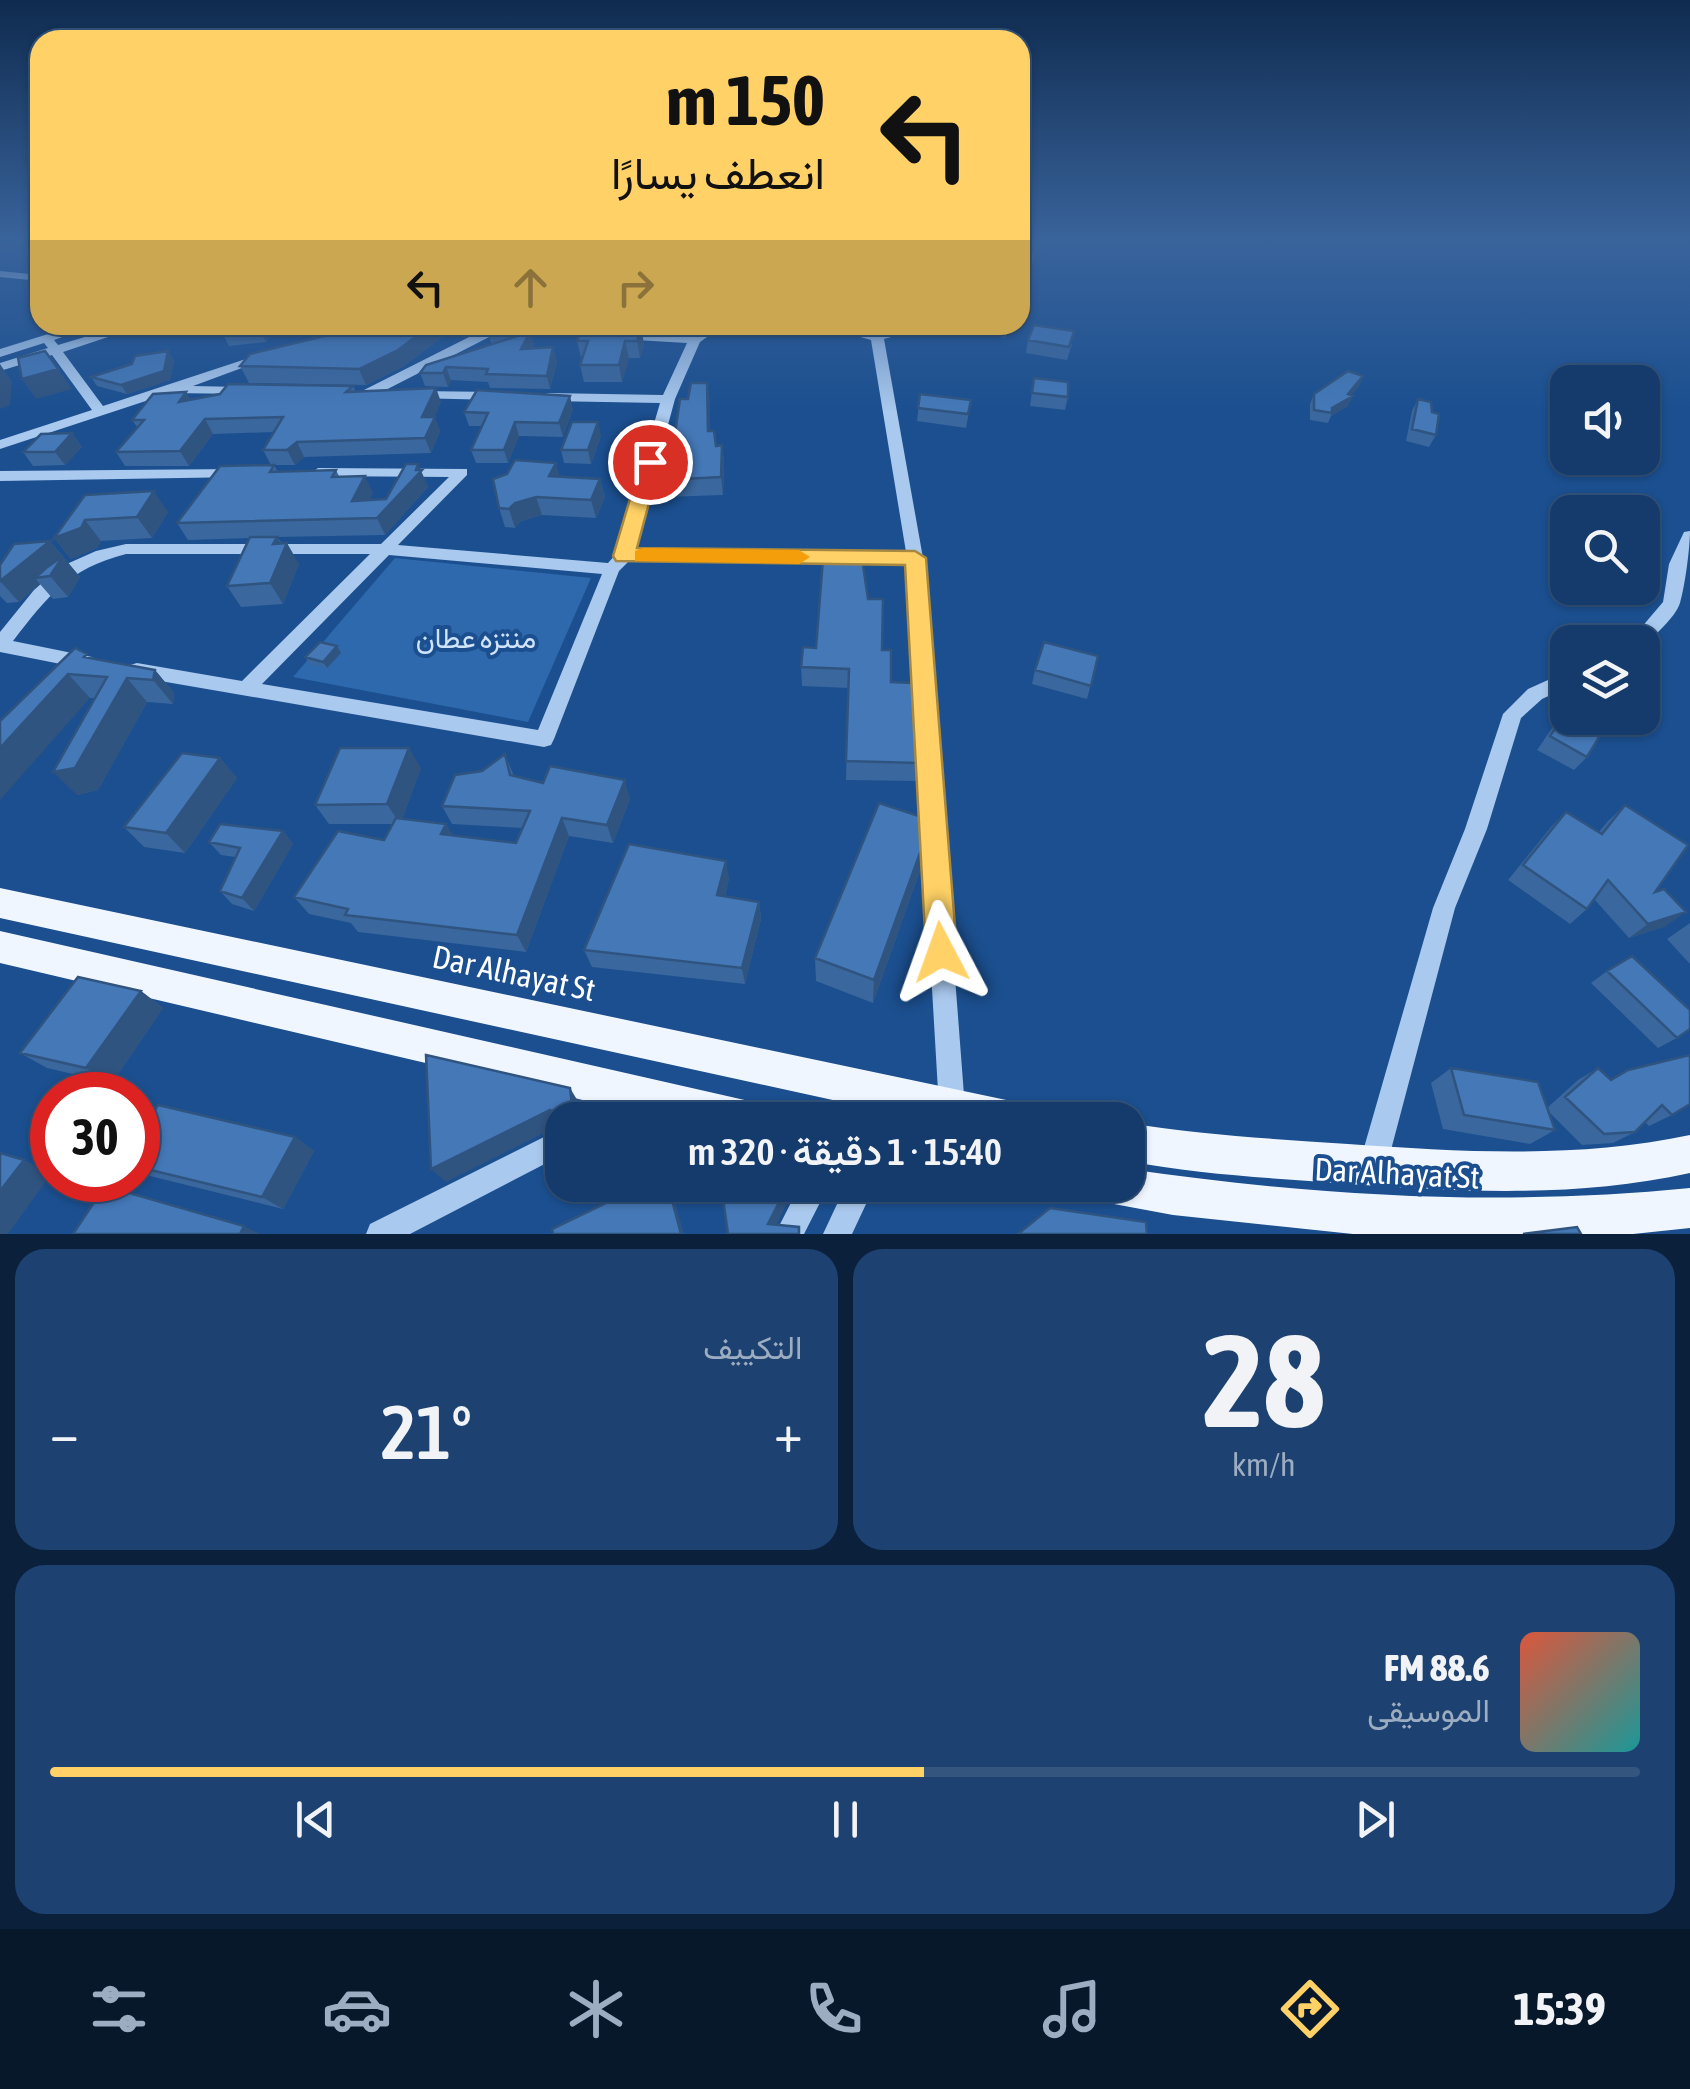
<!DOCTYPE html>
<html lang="ar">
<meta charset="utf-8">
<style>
body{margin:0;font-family:"Asap Condensed",Vazirmatn,sans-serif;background:#1d4271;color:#f1f3f6;direction:rtl;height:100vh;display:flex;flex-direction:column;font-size:38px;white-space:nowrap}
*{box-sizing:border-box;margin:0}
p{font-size:32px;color:#9dadc1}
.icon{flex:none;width:55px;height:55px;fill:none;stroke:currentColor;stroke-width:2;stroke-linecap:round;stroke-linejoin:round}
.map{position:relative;height:1234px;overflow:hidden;direction:ltr}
.panel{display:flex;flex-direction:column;gap:15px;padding:15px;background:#0b203b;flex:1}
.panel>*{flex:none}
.top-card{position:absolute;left:30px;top:30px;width:1000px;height:305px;border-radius:30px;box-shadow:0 2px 8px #0004,0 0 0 2px #33557e;direction:rtl;background:#ffd166;color:#111;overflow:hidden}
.tools{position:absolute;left:1550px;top:365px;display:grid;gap:20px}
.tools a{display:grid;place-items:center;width:110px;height:110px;border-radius:20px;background:#143b6b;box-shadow:0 2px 8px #0004,0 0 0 2px #33557e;font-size:50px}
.speed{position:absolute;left:30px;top:1072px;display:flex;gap:20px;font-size:50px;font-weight:700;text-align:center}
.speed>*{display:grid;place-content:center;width:130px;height:130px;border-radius:50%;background:#143b6b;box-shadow:0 2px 8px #0004,0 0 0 2px #33557e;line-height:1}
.speed .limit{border:15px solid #d22;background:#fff;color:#111}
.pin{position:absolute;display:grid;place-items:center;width:85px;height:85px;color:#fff;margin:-42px;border:5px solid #fff;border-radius:50%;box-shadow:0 2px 10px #0007}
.me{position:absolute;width:110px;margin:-55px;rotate:356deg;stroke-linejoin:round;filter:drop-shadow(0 0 8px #0008)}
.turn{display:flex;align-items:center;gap:35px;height:210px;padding:0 40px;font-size:45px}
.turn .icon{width:130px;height:130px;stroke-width:2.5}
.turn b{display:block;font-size:70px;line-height:85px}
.lanes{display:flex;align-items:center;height:95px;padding:0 40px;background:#0003;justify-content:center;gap:50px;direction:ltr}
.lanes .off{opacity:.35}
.big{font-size:75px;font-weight:600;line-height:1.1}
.panel .tile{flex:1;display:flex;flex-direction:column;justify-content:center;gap:15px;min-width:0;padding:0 35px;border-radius:30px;background:#1d4271}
.panel .dial{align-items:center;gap:0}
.dial b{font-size:130px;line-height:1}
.song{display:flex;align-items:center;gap:30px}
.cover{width:120px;height:120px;border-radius:15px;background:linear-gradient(135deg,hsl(10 70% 55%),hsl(180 70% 35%))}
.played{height:10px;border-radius:5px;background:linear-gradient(90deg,#ffd166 55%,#33557e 55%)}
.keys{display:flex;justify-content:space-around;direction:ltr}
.heat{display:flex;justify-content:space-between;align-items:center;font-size:55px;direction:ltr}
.panel .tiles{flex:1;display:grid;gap:15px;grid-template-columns:1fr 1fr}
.tile:last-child{grid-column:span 2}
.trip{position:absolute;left:545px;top:1102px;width:600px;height:100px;border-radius:30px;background:#143b6b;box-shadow:0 2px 8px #0004,0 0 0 2px #33557e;font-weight:600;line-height:100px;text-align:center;direction:rtl}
.dock{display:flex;height:160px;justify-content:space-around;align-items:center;background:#08182b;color:#9dadc1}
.dock .icon{width:70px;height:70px}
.dock .active{color:#ffd166}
.dock b{font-size:45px;color:#f1f3f6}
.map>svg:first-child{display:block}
.green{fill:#2e69ad}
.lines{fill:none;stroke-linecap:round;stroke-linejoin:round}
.minor{fill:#a9c9ee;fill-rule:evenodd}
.major{fill:#f0f6ff;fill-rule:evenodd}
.wall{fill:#3a679d}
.shaded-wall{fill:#305480}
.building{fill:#4478b7;stroke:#305480;stroke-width:2.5}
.route{fill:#ffd166;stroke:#a68842;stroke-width:2.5}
.slow{fill:#f59e0b}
.labels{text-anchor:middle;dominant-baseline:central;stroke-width:8;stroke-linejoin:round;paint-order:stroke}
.park-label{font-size:28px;fill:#cfe3fa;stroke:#1b4f8f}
.near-street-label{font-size:32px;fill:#fff;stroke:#1b4f8f}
</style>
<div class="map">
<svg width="1690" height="1234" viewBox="0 0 1690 1234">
<rect width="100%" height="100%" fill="#1b4f8f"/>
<path class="green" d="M395,558L591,578L528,722L293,677Z"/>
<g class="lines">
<path class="minor" d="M0,271L40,275V281L0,277Z
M77,325H96L54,340L58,345L125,325H144L63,352L103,406L255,356H265L266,359L193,386L242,387L247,388V394L170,393L0,449V440L92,410L52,355L0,371V363L48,348L44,343L0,357V349Z
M364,325H385L314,345L308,341Z
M448,325H513L693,336L710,325H724L700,342L675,399L634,551L906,552L871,340L818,325H838L870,332L869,325H881L882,332L899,325H913L902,334L884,339L923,558L965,1108L961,1117L955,1120L943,1117L939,1108L907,563L628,562L619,571L554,739L551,745L544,747L137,677L130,675L128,670L130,665L137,663L242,681L370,554H126C68,569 48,596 13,641L92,657L95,662L92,667L86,669L0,652V632L34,590L60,567L96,551L126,544H381L449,477L313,476L311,473L318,468L467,469V475L398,545L608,563L616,554L660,403L548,401L541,397L548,393L663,395L687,343L499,332L370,398H360V392L483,330L454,329ZM389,555L602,574L538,730L262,684Z
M418,391L497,392L504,396L497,400L413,398V392Z
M237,469L244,474L242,477L0,481V471Z
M1690,531C1690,548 1685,586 1680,603C1675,618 1655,634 1644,647L1642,642H1629L1663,602L1669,564L1684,532Z
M1568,671V687L1542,699L1521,718L1487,829L1455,908L1387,1165L1383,1175L1373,1179L1363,1175L1359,1165L1433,908L1465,829L1503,714L1528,689Z
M644,1087L653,1091L657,1100L653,1109L632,1120H591L595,1111Z
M562,1128V1155L410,1234H366L370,1224Z
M800,1185H829L804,1234H775Z
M846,1185H875L852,1234H823Z"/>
<path class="major" d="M0,888L1011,1101L1024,1107L1030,1120H924L0,918Z
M0,931L749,1101L762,1107L768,1120H668L0,963Z
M1128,1123C1201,1135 1274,1139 1348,1144C1464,1152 1576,1159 1690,1135V1173C1576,1198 1464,1192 1348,1184C1274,1178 1200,1175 1128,1161Z
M1128,1169C1315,1196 1501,1207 1690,1188V1228L1633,1234H1353L1173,1215L1087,1199L1081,1185H1128Z"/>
</g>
<path class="wall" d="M275,325L266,342L229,346L222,333Z
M528,325L534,345L532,348L557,361L550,389L490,388L488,382L451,380L448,387L425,386L420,373L495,343H491L487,330Z
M583,325H677L674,331L641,329L644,344L640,358H629L622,382H584L580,365L582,357H581L577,341Z
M966,325H1015L1005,338L966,328Z
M450,331L404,366L366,385L249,383L240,366Z
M1028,340L1072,344L1067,360L1026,353Z
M168,351L174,361L170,380L127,394L97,386L91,377Z
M1363,376L1359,386L1350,395L1348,406L1331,416L1328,423L1310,420V404L1314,394Z
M1034,378L1068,397L1065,410L1030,406Z
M353,386L356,392L441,402L434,417L440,431L431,453L304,457L295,465H271L263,450L274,432L213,434L189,466H125L116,452L137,427L132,420L191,400Z
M920,394L971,400L966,428L917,421Z
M1418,399L1432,412L1436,435L1429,447L1406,441L1412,411Z
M710,400V431L716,446L722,445L724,463L723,495L666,497L663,480L673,447Z
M573,409L563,437L519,436L508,463H476L471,450L482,426H469L464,412Z
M72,433L82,447L65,465L33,466L23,452Z
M601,436L591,464L564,463L561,450Z
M418,464L428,487L385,535L277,537L299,564L283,604L241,607L227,586L250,538L188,540L177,523L274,465L278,472L336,470L339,476L373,493L369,500L386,499Z
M560,476L600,479L605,497L596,518L542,515L521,521L515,528L505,527L499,508Z
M85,495L168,512L152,538L101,541L97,548L71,559L54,538Z
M50,541L80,577L68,597L53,599L40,584L19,602L7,603L0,596V565Z
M868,599L891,682L918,763L916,781L846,780L848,688L802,686L801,667L816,648Z
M341,653L327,668L310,664L305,657Z
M1098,656L1087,699L1032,684L1035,670Z
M90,658L155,670L174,693L173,704L147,702L98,790L77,795L95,698H90L0,721Z
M1568,708L1587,757L1574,770L1537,750L1559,718Z
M505,754L514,776L630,799L613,843L569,836L526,952L358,932L351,923L309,914L294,897L384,840L393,824H329L315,805L421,768L402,819L446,824L452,835L516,843L522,828L452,824L442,806L482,771Z
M220,758L237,778L185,853L144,847L124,827Z
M1625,805L1666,926L1629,938L1594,899L1587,909L1570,924L1508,880L1551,827L1566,812L1599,832L1608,821Z
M283,831L293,844L254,911L232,904L220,891L235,857L221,855L209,842Z
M921,868L873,1003L816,981L815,958Z
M729,878L725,896L759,902L761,919L745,984L592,967L584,950Z
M1690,923V964L1667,939Z
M1607,971L1677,1038L1658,1048L1591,983Z
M141,991L163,1008L112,1083L47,1068L20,1053Z
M1451,1068L1547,1108L1578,1080L1598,1068L1611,1080L1628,1070L1672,1115L1649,1126L1645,1122L1635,1132L1613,1143L1582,1145L1549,1112L1555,1130L1530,1144L1443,1129L1431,1083Z
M138,1136L295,1137L314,1151L283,1209L146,1175L138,1171Z"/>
<path class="shaded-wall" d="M0,239H40V248L28,251L24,244L0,254Z
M1043,239V246L1020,306V298Z
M262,325H275L266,342L260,330Z
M431,325H448L450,331L404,366L366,385L359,369Z
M528,325L534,345L524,362L521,349L525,342L522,331Z
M1007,325H1015L1005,338Z
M641,328L644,344L640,358L637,341Z
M625,341L629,358L622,382L619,365Z
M553,347L557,361L550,389L547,376Z
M168,351L174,361L170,380L127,394L121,385Z
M0,364L12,382L10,405L0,409Z
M446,367L451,380L448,387L443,373Z
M58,369L72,389L36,399L22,379Z
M1363,376L1359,386L1347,400L1353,396L1348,406L1331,416L1332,408L1348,394Z
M707,383L710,400V449L708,431Z
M436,388L441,402L428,431L422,417Z
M186,392L195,406L179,402Z
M570,396L573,409L563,437L559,423Z
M435,417L440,431L431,453L425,438Z
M205,419L213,434L189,466L180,451Z
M515,422L519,436L508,463L504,450Z
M598,422L601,436L591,464L588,450Z
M72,433L82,447L65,465L55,452Z
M297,442L304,457L295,465L287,450Z
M722,445L724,463L723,495L721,477Z
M556,463L561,481L549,476Z
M418,464L428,487L385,535L377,518L416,470Z
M365,476L373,493L360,517L352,501Z
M600,479L605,497L596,518L591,500Z
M154,491L168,512L152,538L137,517Z
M536,497L542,515L521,521L515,528L509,509L515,503Z
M85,520L101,541L97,548L71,559L54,538Z
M277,537L284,550L287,543L299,564L283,604L270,583L273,544Z
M50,541L80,577L68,597L50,576L35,578L40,584L19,602L0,581Z
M337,646L341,653L327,668L323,662Z
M155,670L174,693L173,704L153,680Z
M68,674L90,698L0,800V748Z
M127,678L147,702L98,790L77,795L53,772Z
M409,748L421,768L400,824L387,804Z
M220,758L237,778L185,853L166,833Z
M625,780L630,799L613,843L607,825Z
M562,818L569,836L526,952L517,935Z
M446,824L456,842L441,834Z
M283,831L293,844L254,911L242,898Z
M924,842L921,868L873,1003L874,980Z
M726,861L729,878L721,912L717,895Z
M759,902L761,919L745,984L742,968Z
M1686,912L1666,926L1629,938L1648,924Z
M141,991L163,1008L112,1083L86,1068Z
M570,1088L579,1103L582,1120H574Z
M550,1110L560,1125L446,1182L431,1169Z
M562,1129V1142L556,1133Z
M295,1137L314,1151L283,1209L262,1197Z
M24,1160L52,1173L8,1234H0V1191Z
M668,1185H670L684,1234H681Z
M788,1185L790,1197L772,1234L768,1224Z
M244,1226L260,1234H240Z"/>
<path class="building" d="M1020,239H1043L1020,298Z
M226,325H262L260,330L222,333Z
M370,325H431L398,350L359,369L240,366L250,354Z
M493,325H527L522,331L487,330Z
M583,325H593L641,328L637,341H625L619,365H580L588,341H577Z
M1034,325L1074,331L1069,347L1028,340Z
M530,332L521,349L553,347L547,376L486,374L488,369L446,367L443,373H420L426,365Z
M45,351L58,369L22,379L18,358Z
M168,351L164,371L121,385L91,377L132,364L135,356Z
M1348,371L1363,376L1348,394L1353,396L1332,408V413L1314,410V394Z
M1034,378L1068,382V397L1032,393Z
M691,383H707L708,431H714L716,446L722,445L721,477L663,480L666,448L673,447L680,399H688Z
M228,384L353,386L346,392L436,388L422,417H435L425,438L297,442L287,450H263L283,417L205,419L180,451L116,452L144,420H132L153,394L186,392L179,402L220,394Z
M477,390L570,396L559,423L515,422L504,450H471L488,413L464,412Z
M920,394L971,400L968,414L918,408Z
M1418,399L1431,402L1432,412L1439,414L1436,435L1412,429Z
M572,422H598L588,450H561Z
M72,433L55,452H23L41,434Z
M515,460L556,463L549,476L600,479L591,500L536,497L515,503L509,509L499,508L493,479L507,474Z
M406,464H418L416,470H422L377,518L177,523L220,466L274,465L270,472L336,470L332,477L365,476L352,501L386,499Z
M154,491L137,517L85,520L81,528L54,538L85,495Z
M250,537H277L273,544L287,543L270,583L227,586Z
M50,541L0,581V565L14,544Z
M63,556L50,576L35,578L46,568Z
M862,558L868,599H883L882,650H891V682L913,683L918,763L846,761L849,669L801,667L803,647L816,648L823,559Z
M320,642L337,646L323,662L305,657Z
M1044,642L1098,656L1091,686L1035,670Z
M75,648L87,654L84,657L155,670L153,680L127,678L75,768L53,772L107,677L68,674L0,748V721Z
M1568,710V718H1596L1607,724L1587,757L1550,736Z
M340,748H409L387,804L315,805Z
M182,753L220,758L166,833L124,827Z
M505,754L510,775L543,783L550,766L625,780L607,825L562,818L517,935L345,915L348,909L294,897L338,831L384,840L396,818L446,824L441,834L516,843L530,811L442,806L455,775L482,771Z
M879,803L922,817L924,842L874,980L815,958Z
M1625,805L1688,845L1655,892L1664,889L1686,912L1648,924L1608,880L1587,909L1523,865L1566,812L1602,834Z
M220,824L283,831L242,898L220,891L240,848L209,842Z
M629,844L726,861L717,895L759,902L742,968L584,950Z
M1632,956L1690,1010V1029L1677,1038L1607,971Z
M78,977L141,991L86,1068L20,1053Z
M426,1055L570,1088L574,1120H562V1129L556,1133V1114L550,1110L431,1169Z
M1690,1055V1104L1672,1115L1662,1105L1635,1132L1604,1134L1565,1097L1598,1068L1611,1080L1628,1070Z
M1451,1068L1538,1082L1555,1130L1464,1115Z
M158,1105L295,1137L262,1197L138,1167V1136Z
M0,1153L24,1160L0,1191Z
M643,1185H668L681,1234H553L552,1229Z
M721,1185H788L768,1224L799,1227V1234H728Z
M105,1186L244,1226L240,1234H73Z
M1050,1208L1146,1222L1147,1234H1018Z
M1577,1227L1581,1234H1523Z"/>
<linearGradient id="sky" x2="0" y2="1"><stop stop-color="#0f2b4f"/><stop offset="0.58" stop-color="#39639b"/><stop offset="1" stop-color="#39639b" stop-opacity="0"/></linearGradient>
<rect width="1690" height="412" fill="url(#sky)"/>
<path class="route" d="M650,456L660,462L637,548L915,551L926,558L957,952L952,962L941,966L930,962L926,952L905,565L616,561L613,556L641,462Z"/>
<path class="slow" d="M643,548L799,550L810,557L799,564L635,561V551Z"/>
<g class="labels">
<g class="park-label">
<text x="476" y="638">منتزه عطان</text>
</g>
<g class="near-street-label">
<text transform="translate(514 973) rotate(12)">Dar Alhayat St</text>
<text transform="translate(1397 1173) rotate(3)">Dar Alhayat St</text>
</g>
</g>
</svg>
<div class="tools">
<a><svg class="icon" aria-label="sound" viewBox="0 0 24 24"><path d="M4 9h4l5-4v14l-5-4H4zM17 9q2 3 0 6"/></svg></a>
<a><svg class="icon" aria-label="search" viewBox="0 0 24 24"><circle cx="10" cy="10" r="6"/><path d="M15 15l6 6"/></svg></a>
<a><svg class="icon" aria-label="layers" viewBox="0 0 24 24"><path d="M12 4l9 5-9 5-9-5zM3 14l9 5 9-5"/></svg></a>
</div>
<div class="speed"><div class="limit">30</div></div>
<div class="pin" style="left:650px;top:462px;background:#d93025"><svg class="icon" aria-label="arrive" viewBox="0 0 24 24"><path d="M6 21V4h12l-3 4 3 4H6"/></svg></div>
<svg class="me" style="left:941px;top:952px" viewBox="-20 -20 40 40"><path d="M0-17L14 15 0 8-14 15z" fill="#ffd166" stroke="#fff" stroke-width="4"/></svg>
<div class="trip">15:40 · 1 دقيقة · 320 m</div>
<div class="top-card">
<div class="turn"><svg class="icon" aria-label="left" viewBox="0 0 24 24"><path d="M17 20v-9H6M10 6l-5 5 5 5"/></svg><div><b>150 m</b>انعطف يسارًا</div></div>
<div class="lanes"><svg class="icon" aria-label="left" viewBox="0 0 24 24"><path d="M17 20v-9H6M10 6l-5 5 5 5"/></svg><svg class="icon off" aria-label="ahead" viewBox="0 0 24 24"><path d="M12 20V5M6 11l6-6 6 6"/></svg><svg class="icon off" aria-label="right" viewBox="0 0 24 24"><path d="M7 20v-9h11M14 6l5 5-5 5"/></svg></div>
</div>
</div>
<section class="panel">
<div class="tiles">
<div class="tile dial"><b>28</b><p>km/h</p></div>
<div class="tile"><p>التكييف</p>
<div class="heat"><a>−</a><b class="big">21°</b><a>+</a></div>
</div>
<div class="tile">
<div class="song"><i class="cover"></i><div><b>88.6 FM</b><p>الموسيقى</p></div></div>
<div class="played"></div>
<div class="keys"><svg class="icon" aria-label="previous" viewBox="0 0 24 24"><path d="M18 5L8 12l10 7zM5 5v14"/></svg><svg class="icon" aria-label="pause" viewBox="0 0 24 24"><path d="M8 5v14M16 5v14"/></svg><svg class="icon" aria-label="next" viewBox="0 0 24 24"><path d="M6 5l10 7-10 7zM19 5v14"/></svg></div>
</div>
</div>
</section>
<nav class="dock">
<b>15:39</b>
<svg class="icon active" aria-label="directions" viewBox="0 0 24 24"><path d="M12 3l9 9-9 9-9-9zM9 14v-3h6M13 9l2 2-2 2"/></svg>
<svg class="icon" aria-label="music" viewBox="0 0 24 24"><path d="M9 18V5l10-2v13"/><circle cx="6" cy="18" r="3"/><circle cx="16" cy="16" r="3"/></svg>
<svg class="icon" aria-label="phone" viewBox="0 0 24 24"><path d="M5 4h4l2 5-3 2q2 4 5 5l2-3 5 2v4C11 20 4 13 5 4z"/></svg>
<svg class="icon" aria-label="climate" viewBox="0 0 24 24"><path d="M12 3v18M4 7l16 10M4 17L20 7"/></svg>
<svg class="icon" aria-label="car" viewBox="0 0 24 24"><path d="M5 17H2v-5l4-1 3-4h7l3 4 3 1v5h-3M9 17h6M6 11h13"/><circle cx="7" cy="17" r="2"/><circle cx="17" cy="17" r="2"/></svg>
<svg class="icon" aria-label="filters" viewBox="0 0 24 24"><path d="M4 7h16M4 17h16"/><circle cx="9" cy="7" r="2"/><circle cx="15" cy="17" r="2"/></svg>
</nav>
